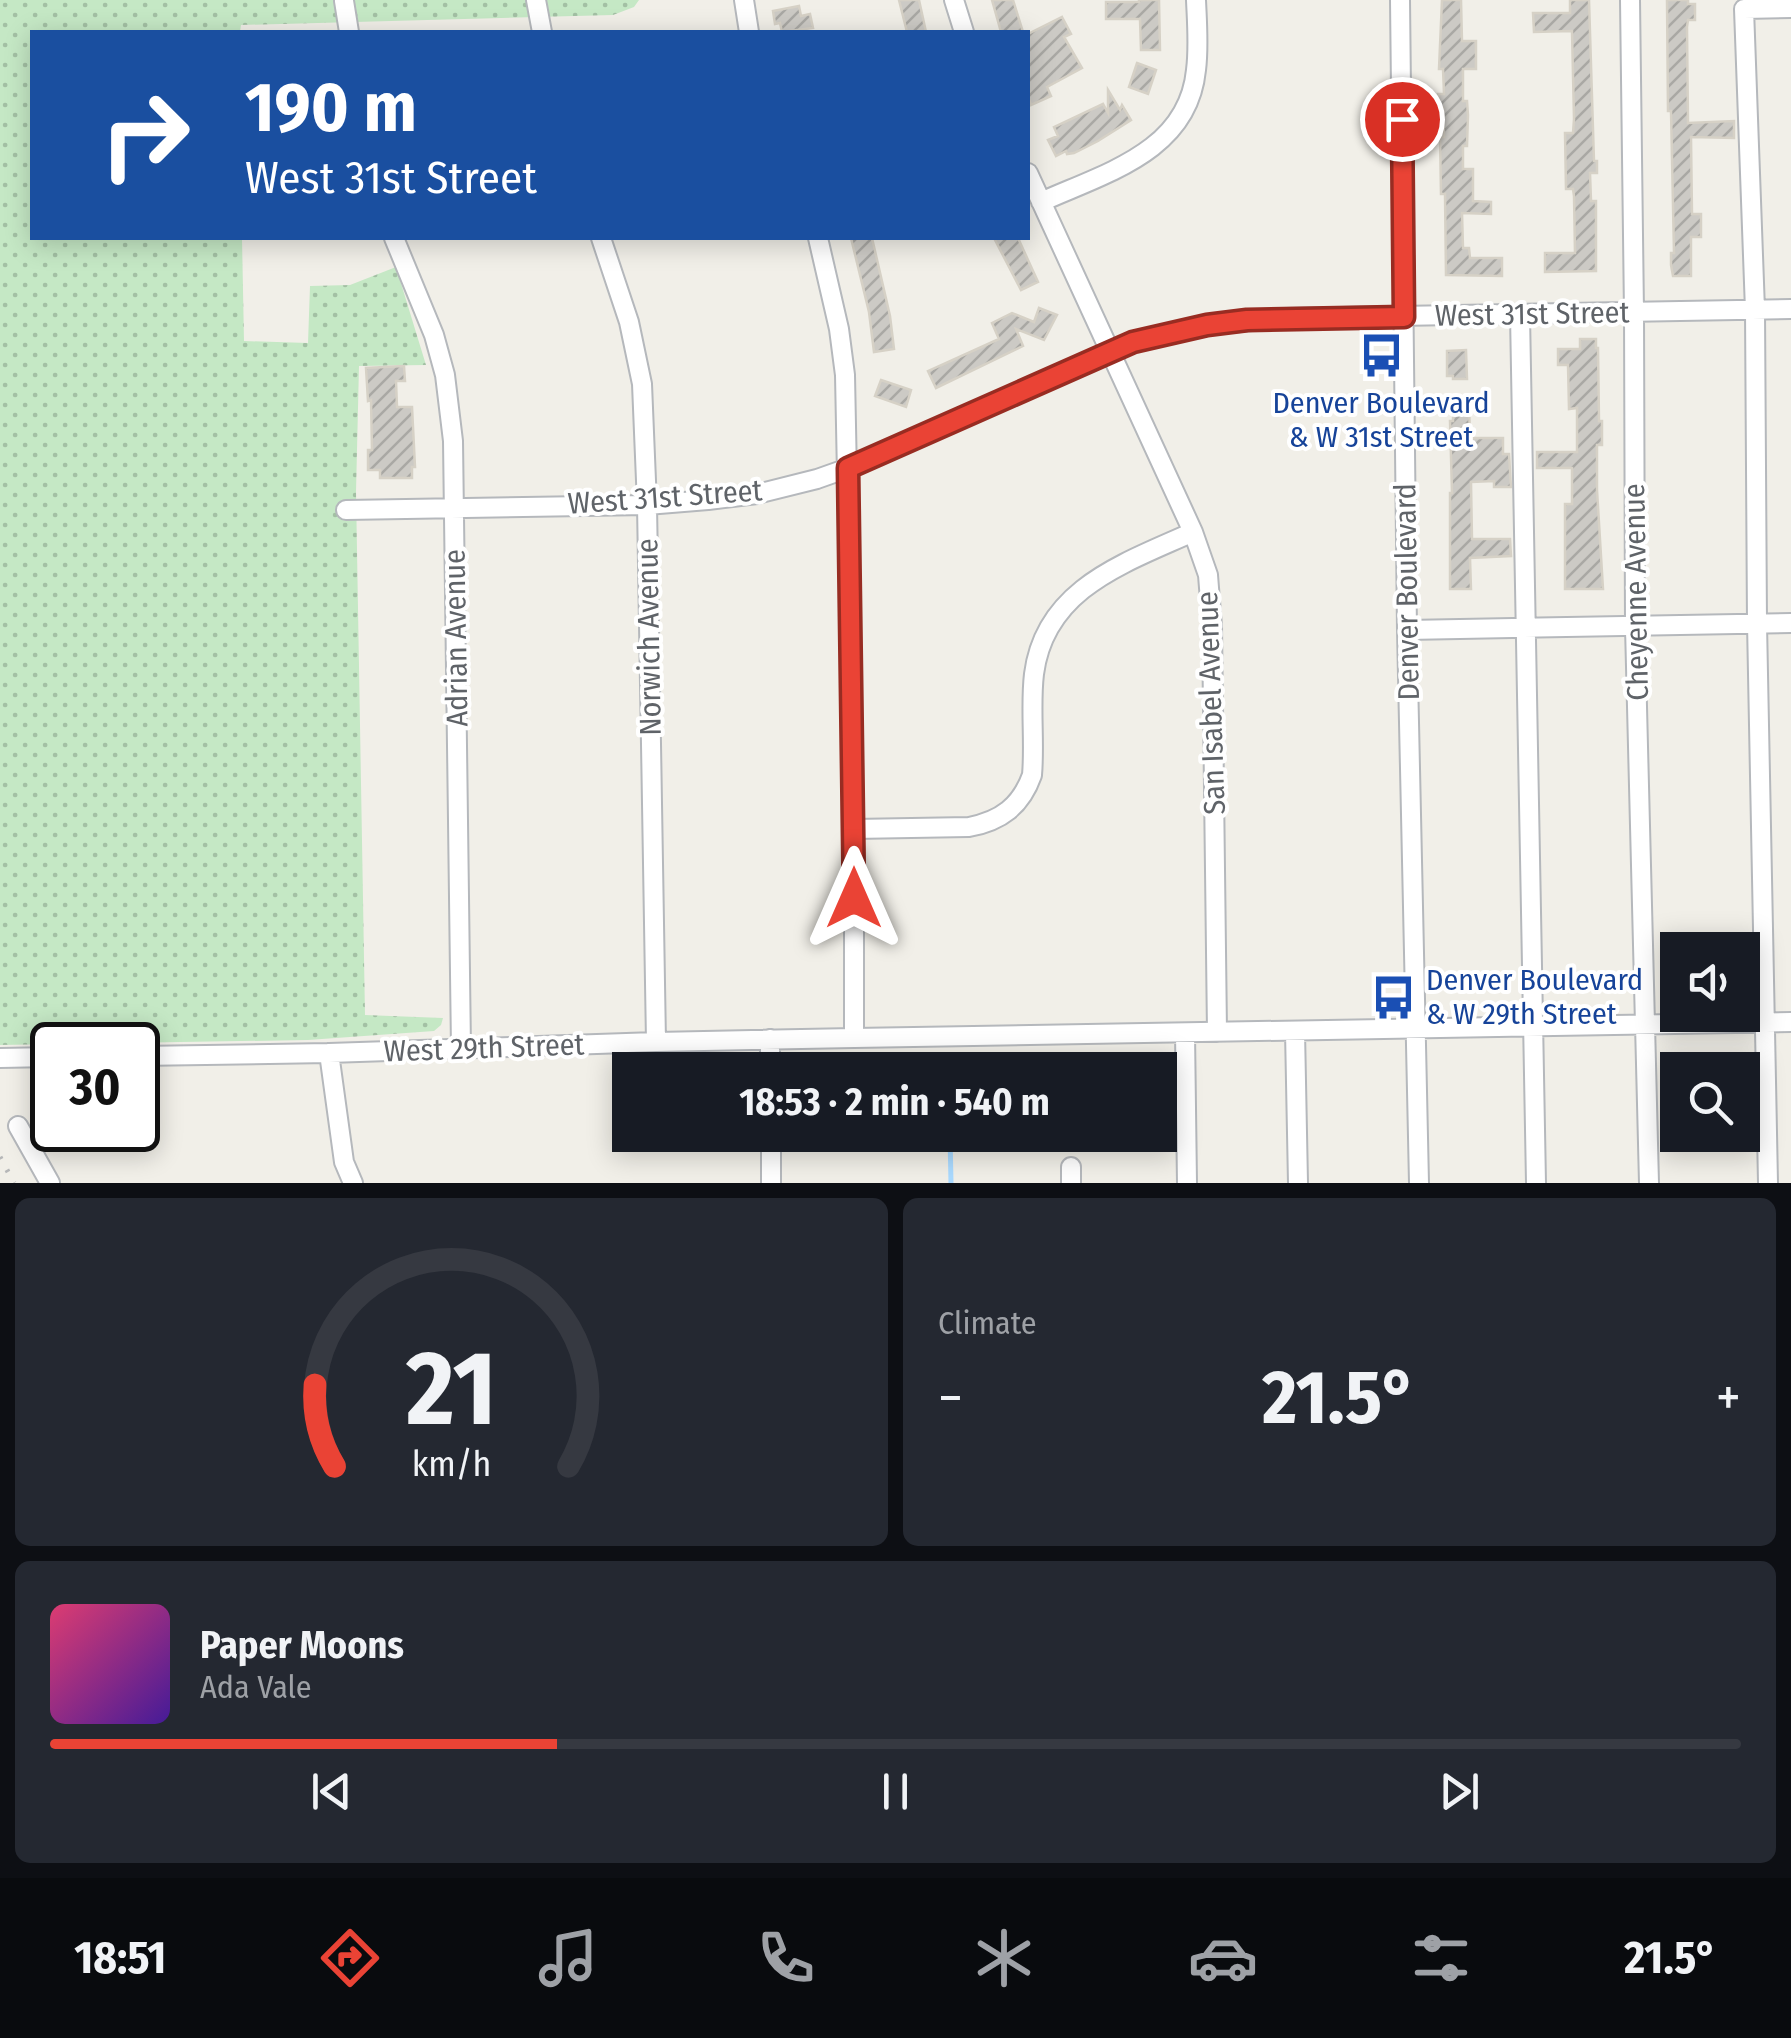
<!DOCTYPE html>
<meta charset="utf-8">
<style>
body{margin:0;font-family:"Fira Sans Condensed",sans-serif;background:#242831;color:#f1f3f6;height:100vh;display:flex;flex-direction:column;font-size:38px;white-space:nowrap}
*{box-sizing:border-box;margin:0}
p{font-size:32px;color:#9ea1a6}
.icon{flex:none;width:55px;height:55px;fill:none;stroke:currentColor;stroke-width:2;stroke-linecap:round;stroke-linejoin:round}
.map{position:relative;height:1183px;overflow:hidden}
.side{display:flex;flex-direction:column;gap:15px;padding:15px;background:#0d0f14;flex:1}
.side>*{flex:none}
.banner{position:absolute;left:30px;top:30px;width:1000px;height:210px;border-radius:0px;box-shadow:0 5px 25px #0003;background:#1a4fa0;color:#fff;overflow:hidden}
.tools{position:absolute;left:1660px;top:932px;display:grid;gap:20px}
.tools a{display:grid;place-items:center;width:100px;height:100px;border-radius:0px;background:#171b24;box-shadow:0 5px 25px #0003;font-size:50px}
.speed{position:absolute;left:30px;top:1022px;display:flex;gap:20px;font-size:50px;font-weight:700;text-align:center}
.speed>*{display:grid;place-content:center;width:130px;height:130px;border-radius:50%;background:#171b24;box-shadow:0 5px 25px #0003;line-height:1}
.speed .limit{border:5px solid #111;border-radius:15px;background:#fff;color:#111}
.pin{position:absolute;display:grid;place-items:center;width:85px;height:85px;color:#fff;margin:-42px;border:5px solid #fff;border-radius:50%;box-shadow:0 2px 10px #0007}
.me{position:absolute;width:110px;margin:-55px;rotate:0deg;stroke-linejoin:round;filter:drop-shadow(0 0 8px #0008)}
.turn{display:flex;align-items:center;gap:35px;height:210px;padding:0 50px;font-size:45px}
.turn .icon{width:130px;height:130px;stroke-width:2.5}
.turn b{display:block;font-size:70px;line-height:85px}
.big{font-size:75px;font-weight:700;line-height:1.1}
.side .card{flex:1;display:flex;flex-direction:column;justify-content:center;gap:15px;min-width:0;padding:0 35px;border-radius:15px;background:#242831}
.side .dial{align-items:center;gap:0}
.dial svg{height:260px;overflow:visible;fill:none;stroke:#363941;stroke-width:7;stroke-linecap:round;text-anchor:middle}
.dial text{fill:#f1f3f6;stroke:none}
.song{display:flex;align-items:center;gap:30px}
.cover{width:120px;height:120px;border-radius:15px;background:linear-gradient(135deg,hsl(340 70% 55%),hsl(260 70% 35%))}
.played{height:10px;border-radius:5px;background:linear-gradient(90deg,#ea4335 30%,#363941 30%)}
.keys{display:flex;justify-content:space-around;direction:ltr}
.heat{display:flex;justify-content:space-between;align-items:center;font-size:55px;direction:ltr}
.side .tiles{flex:1;display:grid;gap:15px;grid-template-columns:1fr 1fr}
.card:last-child{grid-column:span 2}
.trip{position:absolute;left:612px;top:1052px;width:565px;height:100px;border-radius:0px;background:#171b24;box-shadow:0 5px 25px #0003;font-weight:700;line-height:100px;text-align:center}
.tab-bar{display:flex;height:160px;justify-content:space-around;align-items:center;background:#090b0e;color:#9ea1a6}
.tab-bar .icon{width:70px;height:70px}
.tab-bar .on{color:#ea4335}
.tab-bar b{font-size:45px;color:#f1f3f6}
.map>svg:first-child{display:block}
.grass{fill:url(#grass-dots)}
.lines{fill:none;stroke-linecap:round;stroke-linejoin:round}
.stream{stroke:#aadaff;stroke-width:5}
.building{fill:url(#building-hatch);stroke:#d6d1c6;stroke-width:2.5}
.minor-casing{stroke:#b5b8bc;stroke-width:22}
.minor{stroke:#fff;stroke-width:18}
.rail{stroke:#b6b7b8;stroke-width:5;stroke-dasharray:2.5 12;stroke-linecap:butt}
.route-casing{stroke:#982c22;stroke-width:25}
.route{stroke:#ea4335;stroke-width:18}
.labels{text-anchor:middle;dominant-baseline:central;stroke-width:8;stroke-linejoin:round;paint-order:stroke}
.street-label{font-size:30px;fill:#5f6368;stroke:#fff}
.transit-label{font-size:30px;fill:#164399;stroke:#fff}
</style>
<div class="map">
<svg width="1791" height="1183" viewBox="0 0 1791 1183">
<defs>
<pattern id="grass-dots" width="8" height="8" patternUnits="userSpaceOnUse" patternTransform="scale(2.5)"><rect width="8" height="8" fill="#c5e8c5"/><path d="M2 2h.1M6 6h.1" fill="none" stroke="#a3c0a4" stroke-width="1.8" stroke-linecap="round"/></pattern>
<pattern id="building-hatch" width="6" height="6" patternUnits="userSpaceOnUse" patternTransform="scale(2.5)"><rect width="6" height="6" fill="#cccac5"/><path d="M-1 1l2-2M0 6l6-6M5 7l2-2" fill="none" stroke="#a9a8a4"/></pattern>
</defs>
<rect width="100%" height="100%" fill="#f1efe8"/>
<path class="grass" d="M0,0H639L634,7L613,15L241,25L240,32H32V238H242L244,341L308,343L310,286L350,285L396,267L426,365L359,366L356,492L365,1015L443,1018L441,1025L434,1031L308,1040L0,1045Z"/>
<g class="lines">
<path class="stream" d="M948,1065V1070
M950,1135L951,1183"/>
</g>
<path class="building" d="M899,0H919L926,32H907Z
M992,0H1013L1023,32H1001Z
M1139,0H1159L1160,50H1141L1140,19H1106V2H1139Z
M1442,0H1461L1462,41H1476V69H1463V101H1467L1468,115L1467,146H1463V169H1473V201L1491,202V214L1462,213L1463,248H1469L1470,258H1502V276L1446,275L1445,194H1441L1440,137H1444L1443,108H1438V94H1444L1443,69H1439Z
M1570,0H1589L1594,161H1597V173H1590L1591,201H1596V271L1545,272V253H1575L1574,196L1573,189H1566L1565,133H1573L1574,119L1572,31L1534,32L1533,13H1570Z
M1667,0H1688V4H1695V20H1688L1687,27L1688,123L1734,121V138L1691,137L1692,214H1701V237H1691V276H1673L1671,265V253H1674L1671,111H1668Z
M799,6L801,16L810,14L813,28L782,32L780,23L775,24L773,11Z
M1062,17L1071,34L1064,37L1082,68L1047,87L1051,96L1031,105L1028,97V34Z
M1137,63L1156,70L1148,94L1129,87Z
M1108,90L1120,110L1122,105L1131,120L1098,141L1074,153L1067,154L1066,151L1056,156L1048,140L1058,136L1054,127L1103,104L1108,113Z
M851,238H872L890,316L894,349L874,352L869,312Z
M994,238H1018L1038,282L1021,290Z
M1039,308L1057,315L1044,340L1016,329L1023,346L936,388L928,371L999,339L992,323L1012,313L1034,322Z
M1580,339H1596V348H1598L1599,421H1602V445H1597V490L1603,589H1565V504H1572V468H1537V452H1577V408L1569,409L1568,365H1558V349H1580Z
M1466,350L1467,379H1453V376H1447V351Z
M404,366L405,381H396L397,407H412L415,467H412V478H380V470H368V450H372L371,400L368,401L366,368Z
M881,380L911,390L906,407L875,396Z
M1453,401H1469L1470,438H1503V454H1509L1511,487H1494V481L1471,482L1472,539H1510L1511,556L1470,558L1471,589H1450V493H1452L1450,421H1453Z"/>
<g class="lines">
<defs>
<path id="minor" d="M536,0L542,32
M744,0L749,32
M954,0L964,32
M1400,0L1407,630L1419,1183
M1630,0L1634,313L1635,627L1649,1183
M344,1L349,32
M1028,173L1193,532L1208,575L1212,626L1217,1032
M1041,202C1105,173 1188,152 1196,70C1199,47 1197,23 1196,0
M394,238L434,335L445,375L453,441L461,1049
M601,238L629,322L642,384L647,505L656,1042
M818,238L839,329L845,375L854,829V1038
M1520,315L1536,1183
M346,510L647,505L708,500L757,494L817,479L848,468L1133,342L1207,325L1285,318L1791,309
M1407,630L1791,623
M854,829L969,827C1001,821 1021,806 1032,775C1035,742 1030,707 1034,674C1045,588 1125,563 1193,532
M1295,1031L1298,1183
M1185,1033L1187,1183
M770,1039V1070
M329,1053L344,1162L353,1183
M138,1056L329,1053L656,1042L854,1038L1791,1022
M0,1058L52,1057
M18,1126L50,1183
M771,1135V1183
M1071,1167V1183
M1768,1183L1757,623L1755,310L1744,9L1791,8"/>
</defs>
<use href="#minor" class="minor-casing"/>
<use href="#minor" class="minor"/>
<path class="rail" d="M0,1157L14,1183"/>
</g>
<g class="lines">
<defs>
<path id="route" d="M854,898L848,468L1133,342L1207,325L1247,320L1404,317L1402,119"/>
</defs>
<use href="#route" class="route-casing"/>
<use href="#route" class="route"/>
</g>
<defs>
<symbol id="bus-bare" viewBox="-9 -9 18 18"><path d="M-5-6H5V4H4V6H2V4H-2V6H-4V4H-5ZM-3.5-4V0h7V-4ZM-3.5 1.2v1.5H-2V1.2ZM2 1.2v1.5H3.5V1.2Z" fill="#1a4fb4" stroke="#fff" stroke-width="2.5" paint-order="stroke"/></symbol>
</defs>
<g fill-rule="evenodd">
<use href="#bus-bare" x="1350" y="324" width="63" height="63"/>
<use href="#bus-bare" x="1362" y="966" width="63" height="63"/>
</g>
<g class="labels">
<g class="street-label">
<text transform="translate(1532 314) rotate(-1)">West 31st Street</text>
<text transform="translate(665 497) rotate(-4)">West 31st Street</text>
<text transform="translate(1407 592) rotate(-91)">Denver Boulevard</text>
<text transform="translate(1636 592) rotate(-91)">Cheyenne Avenue</text>
<text transform="translate(649 637) rotate(-91)">Norwich Avenue</text>
<text transform="translate(456 638) rotate(-91)">Adrian Avenue</text>
<text transform="translate(1211 703) rotate(-92)">San Isabel Avenue</text>
<text transform="translate(484 1048) rotate(-2)">West 29th Street</text>
</g>
<g class="transit-label">
<text x="1381" y="403">Denver Boulevard<tspan x="1381" dy="34">&amp; W 31st Street</tspan></text>
<text x="1426" y="980" text-anchor="start">Denver Boulevard<tspan x="1426" dy="34">&amp; W 29th Street</tspan></text>
</g>
</g>
</svg>
<div class="tools">
<a><svg class="icon" aria-label="sound" viewBox="0 0 24 24"><path d="M4 9h4l5-4v14l-5-4H4zM17 9q2 3 0 6"/></svg></a>
<a><svg class="icon" aria-label="search" viewBox="0 0 24 24"><circle cx="10" cy="10" r="6"/><path d="M15 15l6 6"/></svg></a>
</div>
<div class="speed"><div class="limit">30</div></div>
<div class="pin" style="left:1402px;top:119px;background:#d93025"><svg class="icon" aria-label="arrive" viewBox="0 0 24 24"><path d="M6 21V4h12l-3 4 3 4H6"/></svg></div>
<svg class="me" style="left:854px;top:898px" viewBox="-20 -20 40 40"><path d="M0-17L14 15 0 8-14 15z" fill="#ea4335" stroke="#fff" stroke-width="4"/></svg>
<div class="trip">18:53 · 2 min · 540 m</div>
<div class="banner">
<div class="turn"><svg class="icon" aria-label="right" viewBox="0 0 24 24"><path d="M7 20v-9h11M14 6l5 5-5 5"/></svg><div><b>190 m</b>West 31st Street</div></div>
</div>
</div>
<section class="side">
<div class="tiles">
<div class="card dial"><svg viewBox="0 0 100 80">
<path d="M14 69A42 42 0 1 1 86 69"/>
<path d="M14 69A42 42 0 0 1 8 44" stroke="#ea4335"/>
<text x="50" y="56" font-size="32" font-weight="700">21</text>
<text x="50" y="72" font-size="11">km/h</text>
</svg></div>
<div class="card"><p>Climate</p>
<div class="heat"><a>−</a><b class="big">21.5°</b><a>+</a></div>
</div>
<div class="card">
<div class="song"><i class="cover"></i><div><b>Paper Moons</b><p>Ada Vale</p></div></div>
<div class="played"></div>
<div class="keys"><svg class="icon" aria-label="previous" viewBox="0 0 24 24"><path d="M18 5L8 12l10 7zM5 5v14"/></svg><svg class="icon" aria-label="pause" viewBox="0 0 24 24"><path d="M8 5v14M16 5v14"/></svg><svg class="icon" aria-label="next" viewBox="0 0 24 24"><path d="M6 5l10 7-10 7zM19 5v14"/></svg></div>
</div>
</div>
</section>
<nav class="tab-bar">
<b>18:51</b>
<svg class="icon on" aria-label="directions" viewBox="0 0 24 24"><path d="M12 3l9 9-9 9-9-9zM9 14v-3h6M13 9l2 2-2 2"/></svg>
<svg class="icon" aria-label="music" viewBox="0 0 24 24"><path d="M9 18V5l10-2v13"/><circle cx="6" cy="18" r="3"/><circle cx="16" cy="16" r="3"/></svg>
<svg class="icon" aria-label="phone" viewBox="0 0 24 24"><path d="M5 4h4l2 5-3 2q2 4 5 5l2-3 5 2v4C11 20 4 13 5 4z"/></svg>
<svg class="icon" aria-label="climate" viewBox="0 0 24 24"><path d="M12 3v18M4 7l16 10M4 17L20 7"/></svg>
<svg class="icon" aria-label="car" viewBox="0 0 24 24"><path d="M5 17H2v-5l4-1 3-4h7l3 4 3 1v5h-3M9 17h6M6 11h13"/><circle cx="7" cy="17" r="2"/><circle cx="17" cy="17" r="2"/></svg>
<svg class="icon" aria-label="filters" viewBox="0 0 24 24"><path d="M4 7h16M4 17h16"/><circle cx="9" cy="7" r="2"/><circle cx="15" cy="17" r="2"/></svg>
<b>21.5°</b>
</nav>
